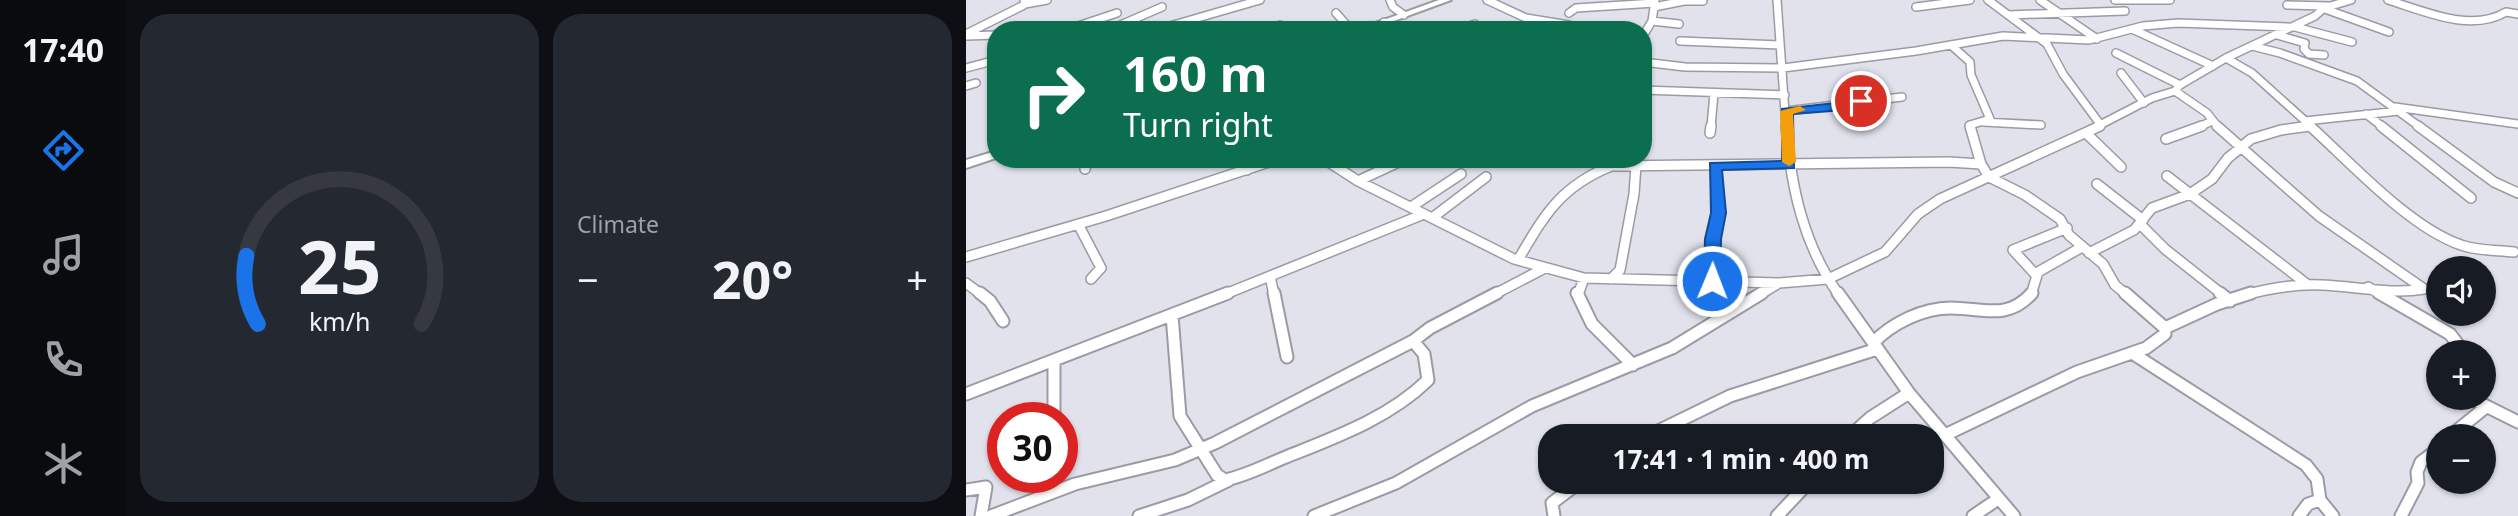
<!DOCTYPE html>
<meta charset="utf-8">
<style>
body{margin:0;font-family:"Noto Sans",sans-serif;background:#242831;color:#f1f3f6;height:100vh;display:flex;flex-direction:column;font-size:26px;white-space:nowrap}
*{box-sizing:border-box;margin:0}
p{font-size:23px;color:#9ea1a6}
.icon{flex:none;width:38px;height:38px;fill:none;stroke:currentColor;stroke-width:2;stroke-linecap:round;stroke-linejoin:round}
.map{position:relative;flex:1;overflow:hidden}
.panel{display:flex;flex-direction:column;gap:14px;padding:14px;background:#0d0f14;width:840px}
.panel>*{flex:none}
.banner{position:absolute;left:21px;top:21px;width:665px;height:147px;border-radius:28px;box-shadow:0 2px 5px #0004;background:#0b6e4f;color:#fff;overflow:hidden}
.fabs{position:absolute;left:1460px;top:256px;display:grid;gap:14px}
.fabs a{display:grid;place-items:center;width:70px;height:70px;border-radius:50%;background:#171b24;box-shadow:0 2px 5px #0004;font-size:35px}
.speed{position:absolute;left:21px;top:402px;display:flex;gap:14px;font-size:35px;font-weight:700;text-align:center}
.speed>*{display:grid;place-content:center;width:91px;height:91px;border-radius:50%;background:#171b24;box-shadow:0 2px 5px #0004;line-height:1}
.speed .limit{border:10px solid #d22;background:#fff;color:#111}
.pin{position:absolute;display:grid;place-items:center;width:60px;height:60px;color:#fff;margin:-30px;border:4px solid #fff;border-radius:50%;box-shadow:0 2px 7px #0007}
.me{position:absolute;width:77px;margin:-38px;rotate:1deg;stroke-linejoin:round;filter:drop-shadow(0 0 5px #0008)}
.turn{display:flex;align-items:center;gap:24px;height:147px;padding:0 21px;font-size:32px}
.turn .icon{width:91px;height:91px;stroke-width:2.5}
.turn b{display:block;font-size:49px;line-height:60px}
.big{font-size:52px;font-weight:700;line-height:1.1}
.panel .widget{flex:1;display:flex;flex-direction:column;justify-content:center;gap:10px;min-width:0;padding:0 24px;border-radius:28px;background:#242831}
.panel .dial{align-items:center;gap:0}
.dial svg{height:182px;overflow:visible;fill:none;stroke:#363941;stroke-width:7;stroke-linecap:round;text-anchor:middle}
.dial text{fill:#f1f3f6;stroke:none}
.heat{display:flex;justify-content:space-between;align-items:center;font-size:38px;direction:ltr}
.panel .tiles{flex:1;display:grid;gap:14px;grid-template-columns:repeat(2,1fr)}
.trip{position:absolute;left:572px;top:424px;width:406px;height:70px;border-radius:28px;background:#171b24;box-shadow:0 2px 5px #0004;font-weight:700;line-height:70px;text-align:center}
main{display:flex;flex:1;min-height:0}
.menu{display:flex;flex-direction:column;width:126px;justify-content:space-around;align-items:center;background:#090b0e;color:#9ea1a6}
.menu .icon{width:49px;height:49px}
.menu .active{color:#1a73e8}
.menu b{font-size:32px;color:#f1f3f6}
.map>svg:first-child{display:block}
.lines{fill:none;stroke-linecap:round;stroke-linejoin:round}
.street-far2-casing{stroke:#9a9ba5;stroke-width:10}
.street-far1-casing{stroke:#9a9ba5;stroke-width:12}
.street-casing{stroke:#9a9ba5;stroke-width:15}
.secondary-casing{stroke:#9a9ba5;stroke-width:4}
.street-far2{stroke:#fff;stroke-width:7}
.street-far1{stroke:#fff;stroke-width:9}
.street{stroke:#fff;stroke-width:11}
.secondary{fill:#fff;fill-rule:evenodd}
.route{fill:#1a73e8;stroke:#114b97;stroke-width:2}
.slow{fill:#f59e0b}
</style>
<main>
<nav class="menu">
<b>17:40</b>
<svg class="icon active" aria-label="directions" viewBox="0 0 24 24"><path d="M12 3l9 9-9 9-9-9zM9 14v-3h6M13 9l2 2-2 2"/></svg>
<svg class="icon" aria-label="music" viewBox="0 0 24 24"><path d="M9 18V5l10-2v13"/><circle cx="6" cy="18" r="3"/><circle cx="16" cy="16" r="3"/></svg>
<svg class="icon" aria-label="phone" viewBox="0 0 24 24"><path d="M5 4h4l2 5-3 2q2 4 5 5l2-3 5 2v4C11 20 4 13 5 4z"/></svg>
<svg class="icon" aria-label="climate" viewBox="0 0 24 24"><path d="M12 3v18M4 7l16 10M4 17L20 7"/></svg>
</nav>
<section class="panel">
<div class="tiles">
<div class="widget dial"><svg viewBox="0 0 100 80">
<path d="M14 69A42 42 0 1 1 86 69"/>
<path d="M14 69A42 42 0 0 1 9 39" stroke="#1a73e8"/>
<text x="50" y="56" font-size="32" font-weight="700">25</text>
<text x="50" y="72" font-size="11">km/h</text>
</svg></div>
<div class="widget"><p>Climate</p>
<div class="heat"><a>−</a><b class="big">20°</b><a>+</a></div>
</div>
</div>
</section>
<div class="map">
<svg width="1552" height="516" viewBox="0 0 1552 516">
<rect width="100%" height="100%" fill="#e1e2ec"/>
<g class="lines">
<defs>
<path id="street-far2" d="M424,0L427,7L438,15
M521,0L560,18L603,25L595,30
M811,0L820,127
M1022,0L1081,44L1097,74L1134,124
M1074,0L1131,39
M1149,0H1204
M1422,0C1458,11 1505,33 1540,12L1552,14
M59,4L81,0
M1321,5L1362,6
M688,7L718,1H737
M950,7L1004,0
M1359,9L1423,32
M370,13L385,30
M603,13L610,8L689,3
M1042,15L1159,11
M686,21L713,24
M418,22L446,30
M314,25L323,30
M1329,27L1386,42
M1166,29L1247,66
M100,30L151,13
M143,30L196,7
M190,30L294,0
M492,30L509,24
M0,34L56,6L59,4L58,0
M1311,35L1339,43L1338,49L1343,54L1358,55
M1,36L30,35
M677,36L686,21L689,1
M714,41L814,45
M985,45L1004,62L1005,75L1024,119L1004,125L1005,127
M1286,46L1314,53L1391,81L1454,127
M1150,53L1214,85
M1260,58L1286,73L1346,127
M677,62L719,67L817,68L950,51L1037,36L1123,40L1177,26L1212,23L1322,27
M0,68L30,60
M1155,73L1178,103
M0,86L10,83
M677,90L819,95
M1209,91L1241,113L1252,127
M1429,107L1552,124
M820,111L936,97
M1400,114L1417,127
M1339,121L1433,111
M1018,122L1075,125
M745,127L748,93
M1130,127L1186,98L1209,91L1214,85L1260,58L1349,16L1358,8L1385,0
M1233,127L1246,121
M1334,127L1344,126"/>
<path id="street-far1" d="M820,126C825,187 837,244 873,295
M1004,126L1015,164
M1251,126L1353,216L1458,289C1424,295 1389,286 1355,285C1329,284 1304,288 1279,295
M1344,126C1385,163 1443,227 1495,245C1511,251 1531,250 1548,252
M1415,126L1505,198
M1452,126L1528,182L1552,193
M744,133L745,126
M1120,133L1155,167
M1200,139L1236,126
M269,159L281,170
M358,159L392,181L548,259L618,278L813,283L862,279L919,252L952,214L974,199L1134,126
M119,169L121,159
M1201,176L1342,285
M392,181L439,159
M1131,184L1177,220
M445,207L495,174
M466,218L520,177
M112,224L135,268L125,279
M1174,224L1199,249L1257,295
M1123,253L1168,230L1186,208L1224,194L1246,179L1262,158L1285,139L1315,130L1344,126
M0,257L140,216L312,159
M552,260C579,214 594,187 645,166L983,162L1015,164L1023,177L1059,195L1094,219L1103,235L1137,264L1149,285L1161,295
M1069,274L1047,250L1101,228
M304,276L308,295
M645,279L654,270L668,194L670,165
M746,281L747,239L753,213L749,166
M0,283L16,295
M1402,287L1416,295
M257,295L458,214
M527,295L577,269
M612,295L618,278
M793,295L813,283
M1065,295L1072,272L1116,247"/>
<path id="street" d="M14,293L24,301L37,321
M308,293L321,357
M611,293L626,324L667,365
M872,293L943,393L1048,516
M1254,293L1264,301
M1413,293L1484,334L1491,343L1484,352
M206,315L214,416L251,475L259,480C280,476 300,465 320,457C370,437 423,418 462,380L458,354L447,341
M1199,328L1251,304L1285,293
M907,343C926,323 957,308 985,308C1015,308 1042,321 1066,293
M1166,353L1340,465L1351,479L1354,500L1367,516
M88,362V418
M0,394L262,293
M1502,397L1552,422
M979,435L1111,372L1180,348L1199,334V328L1159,293
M682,436L764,396L911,349
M884,436L904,418L943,393
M1484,436L1520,407
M0,490L20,487L15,516
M25,516L109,484L209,460L249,443L447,341L464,328L531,293
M173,516L222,500L263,480
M348,516L430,483L566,406L706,348L796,293
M588,516L586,503L615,481
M811,516L844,481
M1007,516L1032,499
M1333,516L1342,504L1354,500
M1435,516L1452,483L1451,472L1455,462L1472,449"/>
<path id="secondary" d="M473,0H485L403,30H390Z
M30,151V158L0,168V160Z"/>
</defs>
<use href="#street-far2" class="street-far2-casing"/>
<use href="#street-far1" class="street-far1-casing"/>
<use href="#street" class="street-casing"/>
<use href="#secondary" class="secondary-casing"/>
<use href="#street-far2" class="street-far2"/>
<use href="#street-far1" class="street-far1"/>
<use href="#street" class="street"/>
<use href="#secondary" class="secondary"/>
</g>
<path class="route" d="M895,98L901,101L899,104L878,110L827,114L828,168L756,170L760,213L755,239L754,281L746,286L740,285L738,281L739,239L745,213L744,163L816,161V109L878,102Z"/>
<path class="slow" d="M834,106L840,110L827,114L830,162L823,166L816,162L814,111Z"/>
</svg>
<div class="fabs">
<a><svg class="icon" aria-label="sound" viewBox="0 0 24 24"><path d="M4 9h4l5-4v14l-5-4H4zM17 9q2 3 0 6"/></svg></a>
<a>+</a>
<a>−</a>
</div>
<div class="speed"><div class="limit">30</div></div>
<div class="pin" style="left:895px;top:101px;background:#d93025"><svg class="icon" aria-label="arrive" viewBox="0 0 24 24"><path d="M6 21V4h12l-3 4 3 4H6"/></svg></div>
<svg class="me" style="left:746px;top:281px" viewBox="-20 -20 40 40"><circle r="17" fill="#1a73e8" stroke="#fff" stroke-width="3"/><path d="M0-11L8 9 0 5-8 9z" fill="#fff"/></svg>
<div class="trip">17:41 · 1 min · 400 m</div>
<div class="banner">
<div class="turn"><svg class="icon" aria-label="right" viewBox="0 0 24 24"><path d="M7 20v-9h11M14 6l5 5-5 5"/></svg><div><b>160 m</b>Turn right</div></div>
</div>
</div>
</main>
